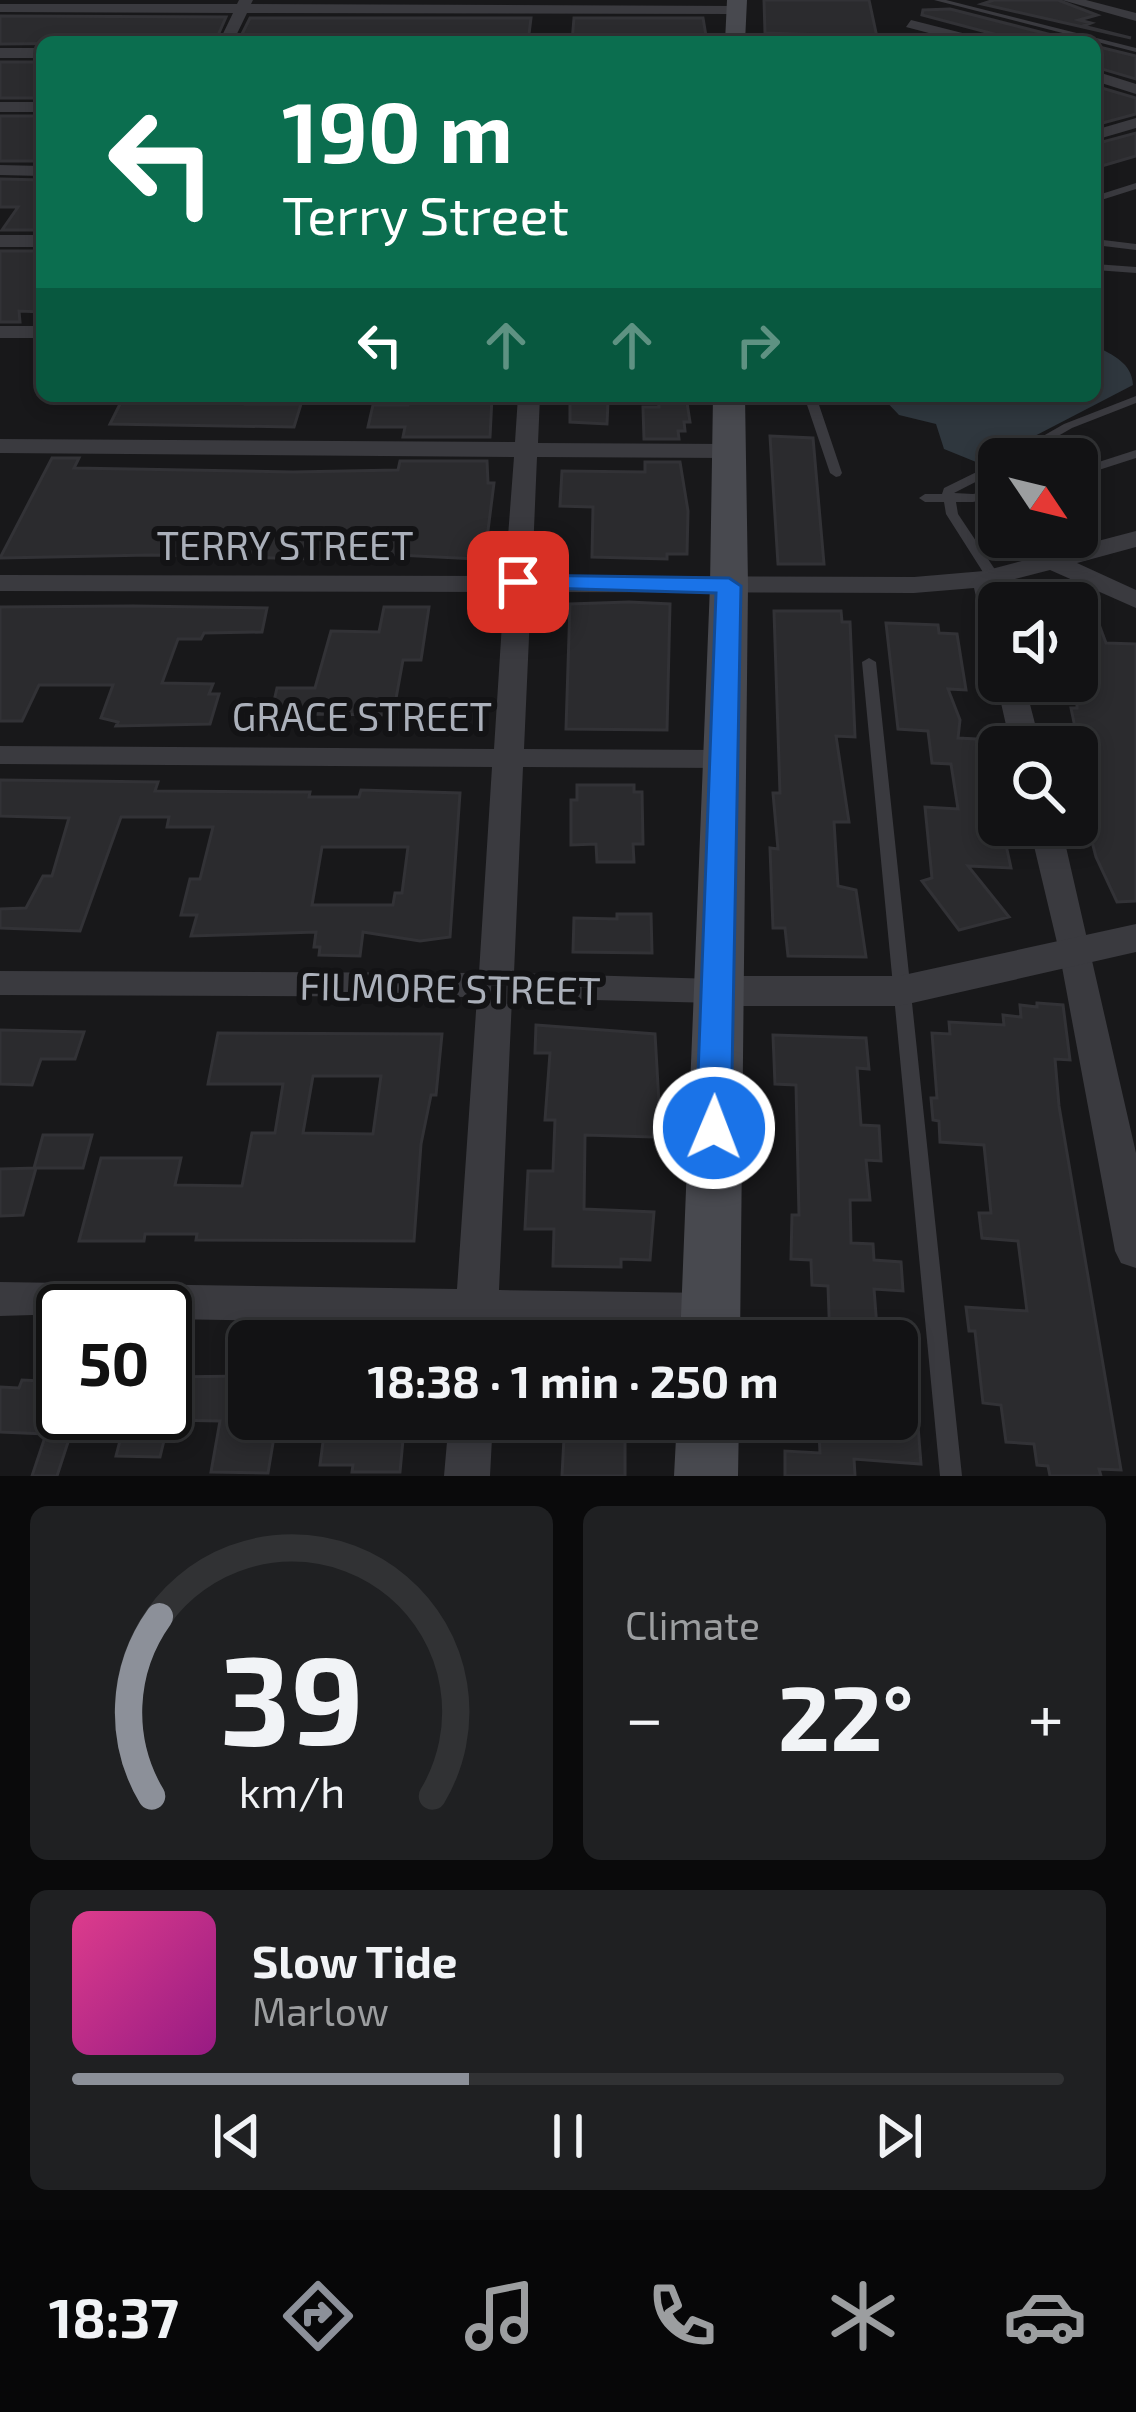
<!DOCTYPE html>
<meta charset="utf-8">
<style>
body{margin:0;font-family:"Exo 2",sans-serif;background:#1f2022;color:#f1f3f6;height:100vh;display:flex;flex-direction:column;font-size:45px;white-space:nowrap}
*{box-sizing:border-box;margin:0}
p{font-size:39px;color:#9c9ea0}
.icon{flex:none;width:66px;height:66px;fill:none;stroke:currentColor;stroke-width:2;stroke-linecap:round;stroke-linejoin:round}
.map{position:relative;height:1476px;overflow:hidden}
.panel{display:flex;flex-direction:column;gap:30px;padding:30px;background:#0a0a0b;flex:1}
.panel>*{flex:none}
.banner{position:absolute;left:36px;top:36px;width:1065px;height:366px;border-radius:18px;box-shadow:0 6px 18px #0003,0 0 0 3px #313234;background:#0b6e4f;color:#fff;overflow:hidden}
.needle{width:78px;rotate:125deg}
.tools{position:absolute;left:978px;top:438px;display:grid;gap:24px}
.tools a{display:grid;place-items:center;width:120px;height:120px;border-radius:18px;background:#121214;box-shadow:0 6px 18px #0003,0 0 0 3px #313234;font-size:60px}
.speed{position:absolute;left:36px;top:1284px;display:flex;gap:24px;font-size:60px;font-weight:700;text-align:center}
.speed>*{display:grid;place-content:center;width:156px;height:156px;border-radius:50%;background:#121214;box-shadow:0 6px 18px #0003,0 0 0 3px #313234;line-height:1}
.speed .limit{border:6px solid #111;border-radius:18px;background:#fff;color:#111}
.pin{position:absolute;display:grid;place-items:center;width:102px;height:102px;color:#fff;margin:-51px;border-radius:24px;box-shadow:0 6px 18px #0006}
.me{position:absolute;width:132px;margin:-66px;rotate:1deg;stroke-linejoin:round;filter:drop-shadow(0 0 9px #0008)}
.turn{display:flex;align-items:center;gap:42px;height:252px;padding:0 48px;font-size:54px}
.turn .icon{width:156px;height:156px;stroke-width:2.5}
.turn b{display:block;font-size:84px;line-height:102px}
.lanes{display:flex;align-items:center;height:114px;padding:0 48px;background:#0003;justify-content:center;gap:60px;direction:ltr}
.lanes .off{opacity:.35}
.big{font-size:90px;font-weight:700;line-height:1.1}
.panel .widget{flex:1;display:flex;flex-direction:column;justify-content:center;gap:18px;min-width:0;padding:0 42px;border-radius:18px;background:#1f2022}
.panel .dial{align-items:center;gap:0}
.dial svg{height:312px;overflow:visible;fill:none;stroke:#313234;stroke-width:7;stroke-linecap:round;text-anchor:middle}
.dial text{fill:#f1f3f6;stroke:none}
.song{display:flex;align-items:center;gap:36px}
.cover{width:144px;height:144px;border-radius:18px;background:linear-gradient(135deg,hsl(330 70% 55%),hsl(310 70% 35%))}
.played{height:12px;border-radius:6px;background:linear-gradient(90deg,#8c9099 40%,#313234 40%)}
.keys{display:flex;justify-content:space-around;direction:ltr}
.heat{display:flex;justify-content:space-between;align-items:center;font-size:66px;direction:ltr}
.panel .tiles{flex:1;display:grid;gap:30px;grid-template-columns:1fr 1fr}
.widget:last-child{grid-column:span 2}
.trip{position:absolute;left:228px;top:1320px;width:690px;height:120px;border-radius:18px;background:#121214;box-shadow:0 6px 18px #0003,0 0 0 3px #313234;font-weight:700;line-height:120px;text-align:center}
.dock{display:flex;height:192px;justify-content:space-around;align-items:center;background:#070708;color:#9c9ea0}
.dock .icon{width:84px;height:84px}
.dock .on{color:#8c9099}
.dock b{font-size:54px;color:#f1f3f6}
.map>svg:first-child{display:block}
.water{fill:#2f373e}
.building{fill:#2b2b2e;stroke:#323236;stroke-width:3;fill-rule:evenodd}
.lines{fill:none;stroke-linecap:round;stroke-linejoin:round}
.service{fill:#3a3a3f;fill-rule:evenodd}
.minor{fill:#3a3a3f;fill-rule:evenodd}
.tertiary{fill:#3a3a3f;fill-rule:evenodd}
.secondary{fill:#48494f;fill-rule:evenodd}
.route{fill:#1a73e8;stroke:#114b97;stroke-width:3}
.labels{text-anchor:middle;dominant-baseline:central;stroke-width:12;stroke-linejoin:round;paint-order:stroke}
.street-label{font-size:39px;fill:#abb0ba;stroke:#131315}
</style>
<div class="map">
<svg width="1136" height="1476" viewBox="0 0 1136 1476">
<rect width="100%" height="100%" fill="#18181a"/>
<path class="water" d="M1095,346C1113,355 1132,363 1133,385L981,464L944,449L936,424L899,415L881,396H1095Z"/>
<path class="building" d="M764,0H869L878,42H854L853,36L765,33Z
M994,0H1058L1097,15L1079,20L1091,23L1083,26L1131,38L982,4Z
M950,9L1079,42H1024L922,15L923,10Z
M0,16L226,17L215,42L0,44Z
M250,18H531L528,42H238Z
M574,18H703L707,42H572Z
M1095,46L1136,56V79L1095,67Z
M0,62H42V98H0Z
M1095,86L1136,98V114L1095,125Z
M0,116H42V161H0Z
M1136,133V156L1095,168V144Z
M0,179L42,180V230H2L18,207H0Z
M0,251H42V312L19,311L20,322H0Z
M124,396L249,398L246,404H301L294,427L110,424Z
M570,396H600V401H608L607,424L570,422Z
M658,396H686L690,422H684L685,431H678L679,439H644L643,407H659Z
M410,397H492L490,437H403L405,427H368L373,405H408Z
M770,436L813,438L824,564H778Z
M52,458H79L74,468L293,472L398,470L400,461H487L488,483H494L485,554L477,559L358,553L356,560L150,555L0,558Z
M645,462H680L688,511L687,554H667V559L592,557L593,507L560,506L562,471L645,472Z
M629,602L670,604L667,730L566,729L570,604Z
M133,606L267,608L262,632L204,633L201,639H178L162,683L213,684L209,694H219L210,724L116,726L118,722L101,718L113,685H39L22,721H0V607Z
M384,607H429L421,660H403L393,715L306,714L305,719H270L277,688H315L331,631L379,632Z
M774,611H841L842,622H850L855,737L836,736L849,822H834L838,886L856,890L866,957L788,956L785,928H773L770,848L778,849L773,793H780Z
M1077,619H1097L1106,643L1136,644V901L1117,902L1096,857L1077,784V779L1086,780L1071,708H1077Z
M886,623L938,625L939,633L957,634L966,690L948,689L960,720L958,738L976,739L978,749H985L1011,868L968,866L1009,917L959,930L922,881L932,878L925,807L958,809L951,764L932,763L928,731L898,729Z
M0,780L158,782L155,791L310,792L309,797H359L361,790L460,793L450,937L420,941L363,932L360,956L319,955L320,947H314L316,932L191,936L197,915H181L190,879H200L213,827H167L169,817H121L80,931L0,928V909L26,908L43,876H52L69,818L0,816ZM322,847H408L402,893H395L393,905H312Z
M577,785H634V792H642L643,844H633L634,862H597L596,844L571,845V800H577Z
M617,914H651L652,953L573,952L574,918L617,919Z
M1037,1003L1063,1005L1070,1060L1055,1059L1059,1106L1121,1470L1099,1469L1101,1476H1050L1048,1466L1037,1465L1034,1444L1006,1442L1001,1405L983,1403L975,1331H969L966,1307L1027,1311L1018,1241L982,1238L979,1213H991L984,1145L940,1142L939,1121L933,1120L931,1098H937L932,1033L950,1034L949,1022L1004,1025L1003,1015L1021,1017L1020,1005L1037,1007Z
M536,1025L655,1034L660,1120H654L653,1137L585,1135L584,1209L654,1212L650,1260L621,1259V1267L553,1266L554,1229H525L528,1171H553L555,1120H545L550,1053H535Z
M0,1030L84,1032L75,1059H41L32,1085L0,1084Z
M218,1033L442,1034L436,1095H431L421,1144L414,1241L196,1240L197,1234H145L144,1241H79L101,1158H181L175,1185L242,1186L252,1133H275L283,1084H208ZM313,1076H381L373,1134L303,1133Z
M773,1035L866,1038L869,1069L857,1068L861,1125L879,1126L881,1161L866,1160L870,1200H850L851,1243L873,1244L874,1260L901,1262L903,1291L874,1289L878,1341H830L828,1286L812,1285L811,1260L791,1259L792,1215H799L796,1085L775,1084Z
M43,1135H92L83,1168H34Z
M36,1168L23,1215L0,1216V1169Z
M914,1374L921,1464L854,1459L855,1476H785V1451L820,1453L819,1432L897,1437V1375Z
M249,1376V1419H277L268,1473L211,1472L220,1421L169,1420L160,1457L116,1456L121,1437L70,1436L57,1476H32L46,1434L0,1432V1387L19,1388L22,1380L63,1382V1413H165V1377Z
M326,1419H395L394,1429H404L400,1472H352L353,1465H320Z
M565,1419H625V1476H562Z"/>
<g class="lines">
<path class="service" d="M934,0H946L1136,48V52Z
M1136,183V189L1095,202V196Z
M1095,239L1136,244V250L1095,245Z
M1095,264L1136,267V273L1095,270Z
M804,396H816L842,473L840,476L836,477L830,473Z
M1136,396V403L1072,428L1018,459H1003L1064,424Z
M1136,450V458L1077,477V469Z
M999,461V470L954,493L973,494L999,489V497L973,502H956L958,514L1000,577L993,581L988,580L946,514L944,502H925L919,498L925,494H942L944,488Z
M869,658L876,662L962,1476H940L862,662Z"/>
<path class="minor" d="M239,0H253L251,4L736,6L743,10L736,14L247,13L233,42H219L233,13L0,12V4H237Z
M1062,0H1086L1136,13V21Z
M911,20L986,39L988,42H963L906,27Z
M0,48H42V58H0Z
M1095,71L1136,84V94L1095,81Z
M0,102H42V112H0Z
M1136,118V128L1095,140V130Z
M0,165L42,166V176L0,175Z
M0,235H42V247H0Z
M0,326H42V338H0Z
M518,396H540L538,443L727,444L739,451L727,458L537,457L532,576L914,577L984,571L1136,531V547L1077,563L1136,590V608L1050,570L999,583L1004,603H999V644L985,636L974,588L914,593L531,592L524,749L723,750L738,759L723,768L523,767L514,973L716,979L729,982L734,991L729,1000L716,1003L512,998L499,1290L711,1293L726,1299L732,1311L726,1323L711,1329L497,1325V1341H453L455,1324L165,1319V1311L0,1316V1282L457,1289L477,997L0,995V971L479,973L492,767L0,764V746L494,749L504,592L0,591V575L505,576L514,457L0,453V439L515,442Z
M999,676V681H1024L1041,747H1011L996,681Z
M1029,825H1061L1136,1153V1268L1121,1263L1115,1251L1059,951Z
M449,1419H493L490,1476H444Z"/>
<path class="tertiary" d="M1136,924V952L899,1006H716L701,1001L695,991L701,981L716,976H899Z"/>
<path class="secondary" d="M727,0H747L745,42H725Z
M713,396H745L748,585L740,1341H680L710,585Z
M677,1419H739L738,1476H674Z"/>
</g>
<path class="route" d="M518,575L729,578L741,586L731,1128L726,1137L714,1141L701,1137L696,1128L716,593L509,587V577Z"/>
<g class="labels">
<g class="street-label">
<text x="285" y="544">TERRY STREET</text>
<text x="362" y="715">GRACE STREET</text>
<text transform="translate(450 987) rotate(1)">FILMORE STREET</text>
</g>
</g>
</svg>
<div class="tools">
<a><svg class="needle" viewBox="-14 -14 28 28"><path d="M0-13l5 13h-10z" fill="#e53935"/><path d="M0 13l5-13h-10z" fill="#9c9ea0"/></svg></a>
<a><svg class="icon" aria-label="sound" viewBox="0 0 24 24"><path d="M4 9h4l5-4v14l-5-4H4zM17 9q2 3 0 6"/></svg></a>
<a><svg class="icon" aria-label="search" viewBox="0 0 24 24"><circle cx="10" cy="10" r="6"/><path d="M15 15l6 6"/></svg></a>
</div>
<div class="speed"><div class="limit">50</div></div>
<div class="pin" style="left:518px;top:582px;background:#d93025"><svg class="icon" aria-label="arrive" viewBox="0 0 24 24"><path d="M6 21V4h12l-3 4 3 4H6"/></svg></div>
<svg class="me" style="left:714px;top:1128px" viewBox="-20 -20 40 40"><circle r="17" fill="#1a73e8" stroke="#fff" stroke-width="3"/><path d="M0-11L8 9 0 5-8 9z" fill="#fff"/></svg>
<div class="trip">18:38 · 1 min · 250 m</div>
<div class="banner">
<div class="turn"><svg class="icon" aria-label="left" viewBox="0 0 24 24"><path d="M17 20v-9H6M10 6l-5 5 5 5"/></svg><div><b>190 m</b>Terry Street</div></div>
<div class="lanes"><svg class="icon" aria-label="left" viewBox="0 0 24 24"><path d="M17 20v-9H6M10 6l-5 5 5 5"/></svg><svg class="icon off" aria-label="ahead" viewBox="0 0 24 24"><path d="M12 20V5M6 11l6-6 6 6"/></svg><svg class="icon off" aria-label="ahead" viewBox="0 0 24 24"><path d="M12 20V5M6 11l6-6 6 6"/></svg><svg class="icon off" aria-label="right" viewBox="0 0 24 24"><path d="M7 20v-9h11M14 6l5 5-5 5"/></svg></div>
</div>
</div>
<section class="panel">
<div class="tiles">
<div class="widget dial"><svg viewBox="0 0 100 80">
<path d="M14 69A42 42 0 1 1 86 69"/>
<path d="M14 69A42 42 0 0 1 16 23" stroke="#8c9099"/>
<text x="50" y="56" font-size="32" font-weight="700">39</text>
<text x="50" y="72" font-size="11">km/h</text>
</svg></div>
<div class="widget"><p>Climate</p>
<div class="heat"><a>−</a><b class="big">22°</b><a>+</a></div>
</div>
<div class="widget">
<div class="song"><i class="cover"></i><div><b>Slow Tide</b><p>Marlow</p></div></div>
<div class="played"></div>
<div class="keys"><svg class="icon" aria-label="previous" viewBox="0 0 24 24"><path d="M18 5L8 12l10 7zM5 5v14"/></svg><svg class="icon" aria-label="pause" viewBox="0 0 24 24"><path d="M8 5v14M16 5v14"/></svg><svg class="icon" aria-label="next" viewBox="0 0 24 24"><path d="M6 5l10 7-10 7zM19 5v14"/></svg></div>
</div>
</div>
</section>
<nav class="dock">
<b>18:37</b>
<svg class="icon on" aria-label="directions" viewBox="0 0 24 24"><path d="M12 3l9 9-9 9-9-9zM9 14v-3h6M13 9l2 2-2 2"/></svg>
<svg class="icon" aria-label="music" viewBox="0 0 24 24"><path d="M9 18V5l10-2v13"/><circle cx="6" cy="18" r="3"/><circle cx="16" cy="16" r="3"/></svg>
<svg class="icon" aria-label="phone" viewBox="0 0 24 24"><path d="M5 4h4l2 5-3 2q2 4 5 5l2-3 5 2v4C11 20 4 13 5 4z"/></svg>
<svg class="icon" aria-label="climate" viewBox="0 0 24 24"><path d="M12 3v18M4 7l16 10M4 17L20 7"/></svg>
<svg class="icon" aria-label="car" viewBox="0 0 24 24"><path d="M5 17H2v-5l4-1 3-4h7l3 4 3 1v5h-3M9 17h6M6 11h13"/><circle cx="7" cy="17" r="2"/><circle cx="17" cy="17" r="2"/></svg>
</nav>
